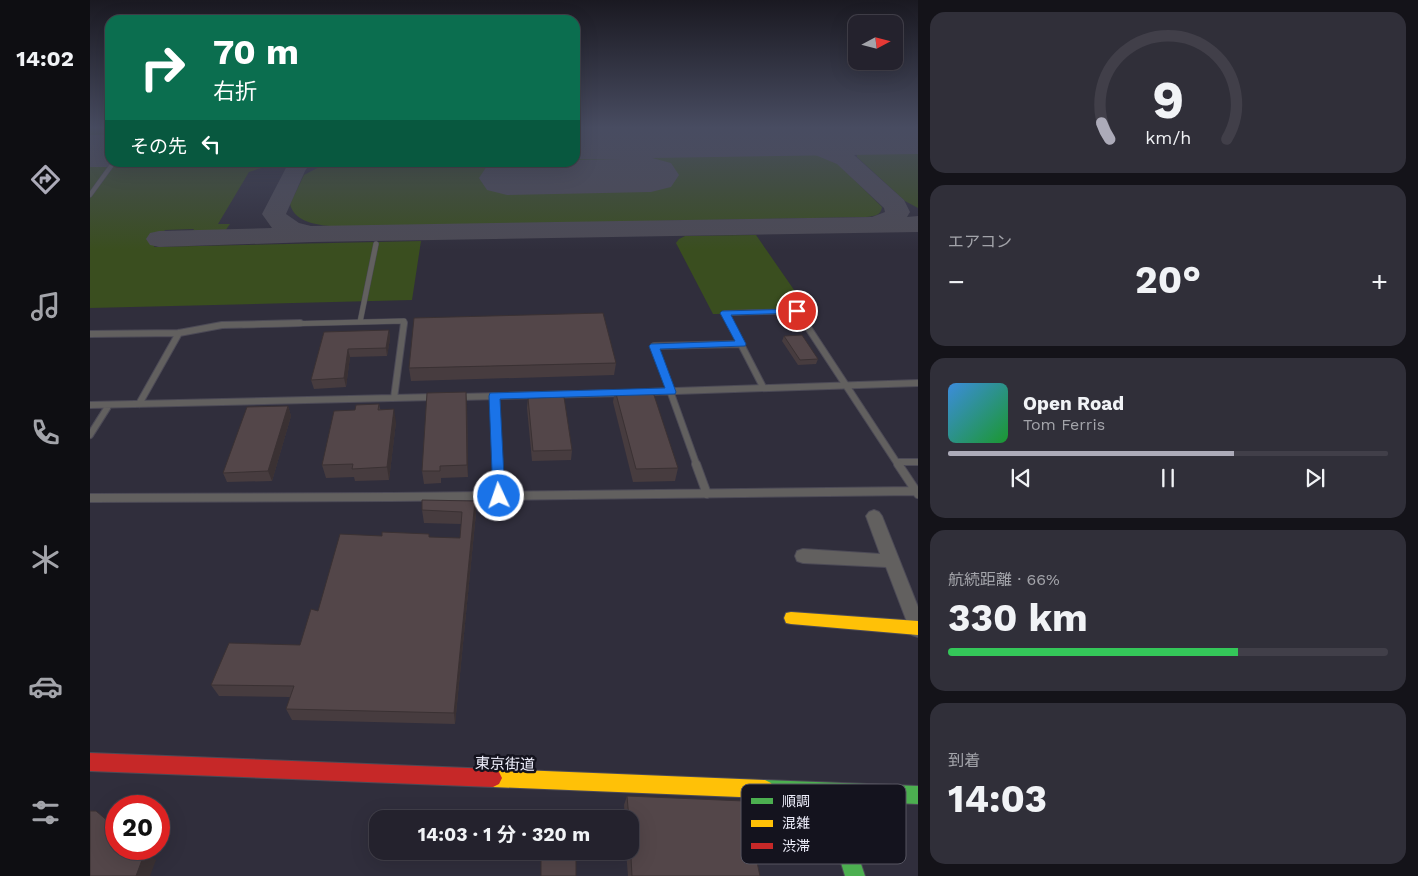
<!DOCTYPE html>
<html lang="ja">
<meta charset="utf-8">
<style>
body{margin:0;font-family:"Work Sans","Noto Sans JP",sans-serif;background:#302f39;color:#f1f3f6;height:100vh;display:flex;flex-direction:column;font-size:19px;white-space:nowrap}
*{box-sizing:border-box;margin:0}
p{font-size:16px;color:#a3a4aa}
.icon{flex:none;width:28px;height:28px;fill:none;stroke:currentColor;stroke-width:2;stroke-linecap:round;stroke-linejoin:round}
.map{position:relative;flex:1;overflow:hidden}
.panel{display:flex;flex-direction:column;gap:12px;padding:12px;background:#141319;width:500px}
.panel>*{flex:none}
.banner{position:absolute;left:15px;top:15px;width:475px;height:152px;border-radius:15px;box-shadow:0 5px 20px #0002,0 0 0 1px #413f49;background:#0b6e4f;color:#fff;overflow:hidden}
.needle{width:32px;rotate:83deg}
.controls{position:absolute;left:758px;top:15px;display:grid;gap:10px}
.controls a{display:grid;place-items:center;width:55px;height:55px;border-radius:10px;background:#24222d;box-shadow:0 5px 20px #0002,0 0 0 1px #413f49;font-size:25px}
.speed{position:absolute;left:15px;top:795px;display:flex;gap:10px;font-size:25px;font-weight:700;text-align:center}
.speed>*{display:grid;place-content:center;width:65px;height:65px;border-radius:50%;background:#24222d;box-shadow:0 5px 20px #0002,0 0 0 1px #413f49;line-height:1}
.speed .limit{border:8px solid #d22;background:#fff;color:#111}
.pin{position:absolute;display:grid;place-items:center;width:42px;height:42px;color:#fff;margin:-21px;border:2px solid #fff;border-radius:50%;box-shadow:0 1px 5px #0007}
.me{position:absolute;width:55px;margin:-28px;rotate:357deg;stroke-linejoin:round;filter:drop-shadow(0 0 4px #0008)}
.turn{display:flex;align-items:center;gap:18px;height:105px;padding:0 25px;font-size:22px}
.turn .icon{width:65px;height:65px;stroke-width:2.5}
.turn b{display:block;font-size:35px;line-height:42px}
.then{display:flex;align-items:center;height:48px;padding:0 25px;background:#0003;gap:10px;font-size:19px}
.big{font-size:38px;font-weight:700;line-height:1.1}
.panel .widget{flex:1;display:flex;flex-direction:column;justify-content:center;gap:8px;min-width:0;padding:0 18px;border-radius:15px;background:#302f39}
.panel .dial{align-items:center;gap:0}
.dial svg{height:130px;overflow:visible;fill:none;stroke:#413f49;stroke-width:7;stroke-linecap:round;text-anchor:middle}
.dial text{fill:#f1f3f6;stroke:none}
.song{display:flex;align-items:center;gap:15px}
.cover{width:60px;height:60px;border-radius:8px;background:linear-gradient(135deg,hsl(210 70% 55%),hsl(130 70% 35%))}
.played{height:5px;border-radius:2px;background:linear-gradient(90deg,#acabb9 65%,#413f49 65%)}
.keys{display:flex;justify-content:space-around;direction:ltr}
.heat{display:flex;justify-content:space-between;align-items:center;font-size:28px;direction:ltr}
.charge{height:8px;border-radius:4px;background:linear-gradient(90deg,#34c759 66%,#413f49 0)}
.trip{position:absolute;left:279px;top:810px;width:270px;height:50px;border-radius:15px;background:#24222d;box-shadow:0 5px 20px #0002,0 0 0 1px #413f49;font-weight:700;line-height:50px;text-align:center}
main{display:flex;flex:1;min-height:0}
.menu{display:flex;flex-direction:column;width:90px;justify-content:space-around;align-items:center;background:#0e0e12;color:#a3a4aa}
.menu .icon{width:35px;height:35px}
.menu .on{color:#acabb9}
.menu b{font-size:22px;color:#f1f3f6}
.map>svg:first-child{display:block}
.green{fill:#3a4e1f}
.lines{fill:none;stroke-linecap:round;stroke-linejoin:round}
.taxiway{fill:#4c4a54;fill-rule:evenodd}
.runway{fill:#4c4a54;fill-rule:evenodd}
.lane-far3-casing{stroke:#4c4a56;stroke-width:5}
.lane-far2-casing{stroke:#4c4a56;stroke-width:6}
.lane-far1-casing{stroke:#4c4a56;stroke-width:8}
.lane-casing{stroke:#4c4a56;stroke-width:10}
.street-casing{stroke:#4c4a56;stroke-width:2}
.fast-casing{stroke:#4c4a56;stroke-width:2}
.slow-casing{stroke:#4c4a56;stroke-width:2}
.jam-casing{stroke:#4c4a56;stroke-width:2}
.lane-far3{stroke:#62605f;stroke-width:4}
.lane-far2{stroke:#62605f;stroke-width:5}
.lane-far1{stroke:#62605f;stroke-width:6}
.lane{stroke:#62605f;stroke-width:8}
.street{fill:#62605f;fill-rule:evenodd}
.fast{fill:#4caf50;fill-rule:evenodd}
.slow{fill:#ffc107;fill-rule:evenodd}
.jam{fill:#c62828;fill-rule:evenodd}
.wall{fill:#473c3f}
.shaded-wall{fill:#3a3133}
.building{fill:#534649;stroke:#3a3133}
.route{fill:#1a73e8;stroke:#114b97}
.labels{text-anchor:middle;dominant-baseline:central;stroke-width:5;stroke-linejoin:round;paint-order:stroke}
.near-street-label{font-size:15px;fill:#efeffc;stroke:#14131e}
.key{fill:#14131e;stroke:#565561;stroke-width:1}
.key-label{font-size:14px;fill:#efeffc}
</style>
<main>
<nav class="menu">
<b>14:02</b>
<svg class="icon on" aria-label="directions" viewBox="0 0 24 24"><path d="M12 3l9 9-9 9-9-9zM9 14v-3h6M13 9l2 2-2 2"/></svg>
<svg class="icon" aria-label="music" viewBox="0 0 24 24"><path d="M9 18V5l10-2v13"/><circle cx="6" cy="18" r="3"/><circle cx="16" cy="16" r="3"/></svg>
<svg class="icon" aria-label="phone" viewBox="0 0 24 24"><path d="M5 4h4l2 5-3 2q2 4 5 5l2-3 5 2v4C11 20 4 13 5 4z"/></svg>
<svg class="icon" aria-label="climate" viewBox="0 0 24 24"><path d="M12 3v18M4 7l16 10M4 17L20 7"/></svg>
<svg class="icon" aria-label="car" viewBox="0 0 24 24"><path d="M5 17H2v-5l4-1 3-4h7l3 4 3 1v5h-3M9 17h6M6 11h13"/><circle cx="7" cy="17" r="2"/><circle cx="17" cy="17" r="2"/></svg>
<svg class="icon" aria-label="filters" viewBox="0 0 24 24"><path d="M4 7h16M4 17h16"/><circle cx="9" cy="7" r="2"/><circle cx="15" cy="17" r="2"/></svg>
</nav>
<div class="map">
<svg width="828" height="876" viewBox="0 0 828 876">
<rect width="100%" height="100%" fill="#302e3c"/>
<path class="green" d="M0,127H20V142H0Z
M485,127H828V130L485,135Z
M828,148V208L815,201L767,157V153L775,149Z
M711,150L732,153L742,158L792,207C791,216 784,216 776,217L248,227C230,225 205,224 200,204L214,175L237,163L485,162V153Z
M0,161L186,163L159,172L128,224H140L135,231L102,232L104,229L75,230L64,247L331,241L322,300L0,308Z
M666,235L720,313L623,314L586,243L589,239L595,236Z"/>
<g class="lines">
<path class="taxiway" d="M786,133L793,135L796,139L793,143L774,147L764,155L814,200L820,212L817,217L828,216V232L223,242L69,247L60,245L56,239L60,233L69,231L182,228L172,214L199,162H221L215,171L196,214L209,223L221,226L782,217L795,212L794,208L747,164L718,152L688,145L685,141L688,137L695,135L747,148L760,139Z"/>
<path class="runway" d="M597,127H828V154L562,158L581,163L589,175L581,187L561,192L417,195L397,190L389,178L397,166L411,162H485V160L529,159H485V129Z
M0,135H20V162H37L20,167H0Z"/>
<defs>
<path id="lane-far3" d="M0,195L24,162"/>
<path id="lane-far2" d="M270,322L286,244
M153,325L314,321V325
M641,325L635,313L707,311L716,325"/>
<path id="lane-far1" d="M640,323L673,387
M715,323L809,466
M0,334L89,333L132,325L210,323
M556,392L828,383
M404,396L407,466
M369,397L533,393
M304,398L314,323
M49,404L89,333
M0,405L345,397
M0,435L19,405
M808,462H828
M607,466L564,346L651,344"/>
<path id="lane" d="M407,464L409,496
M606,464L617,494
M808,464L828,494
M0,498L303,497L826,491"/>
<path id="street" d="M784,510L789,512L792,516L828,607V637L822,635L796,567L713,563L707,561L705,556L707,551L713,549L790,554L776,516L779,512Z"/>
<path id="fast" d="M675,780L828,786V804L750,801L775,876H755L732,800L675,798L669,795L666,789L669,783Z"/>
<path id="slow" d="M701,612L828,621V635L701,624L696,623L694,618L696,613Z
M403,769L675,780L681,783L684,789L681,795L675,798L403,787L397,784L394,778L397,772Z"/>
<path id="jam" d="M0,753L403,769L409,772L412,778L409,784L403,787L0,771Z"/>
</defs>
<use href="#lane-far3" class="lane-far3-casing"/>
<use href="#lane-far2" class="lane-far2-casing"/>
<use href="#lane-far1" class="lane-far1-casing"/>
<use href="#lane" class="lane-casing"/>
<use href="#street" class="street-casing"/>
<use href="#fast" class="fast-casing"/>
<use href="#slow" class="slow-casing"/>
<use href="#jam" class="jam-casing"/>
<use href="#lane-far3" class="lane-far3"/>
<use href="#lane-far2" class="lane-far2"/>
<use href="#lane-far1" class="lane-far1"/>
<use href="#lane" class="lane"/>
<use href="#street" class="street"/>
<use href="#fast" class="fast"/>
<use href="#slow" class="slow"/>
<use href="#jam" class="jam"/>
</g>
<path class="wall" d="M299,330L300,339L297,356L260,357L256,387L224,389L221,380L234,332Z
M694,336L728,359L726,364L708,365L692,341Z
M526,363L524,375L321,381L319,368Z
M525,390L588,468L585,481L543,482L523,402Z
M438,398L482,450L481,460L442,461L437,408Z
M289,404L290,409L306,422L299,480L265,481L264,477L236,478L232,465L265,410Z
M377,404L378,477L351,478V483L334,484L332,471Z
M198,406L201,416L182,481L137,482L133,473Z
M332,500L386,513L365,724L202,720L196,709L200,697L129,696L121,685L210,645L228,611L292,536L370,538L371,524L334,523L332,510Z
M537,796L670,876H538L536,851H540V819H535L534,805Z"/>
<path class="shaded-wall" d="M299,330L300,339L297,356L296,348Z
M258,349L260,357L256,387L254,378Z
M376,392L377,404L378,477L377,465Z
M198,406L201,416L182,481L178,471Z
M304,409L306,422L299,480L297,467Z
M385,501L386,513L365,724L364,713Z
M6,811L26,826V828Z
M51,849H53L66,860L60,876H46Z"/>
<path class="building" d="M513,313L526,363L319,368L324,318Z
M299,330L296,348L258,349L254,378L221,380L234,332Z
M712,335L728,359L710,360L694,336Z
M562,389L588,468L546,469L525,390Z
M376,392L377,465L350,466V471H332L337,393Z
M474,397L482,450L443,451L438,398Z
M289,404L288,410L304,409L297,467L262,469L263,464L232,465L244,411L265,410L266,405Z
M198,406L178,471L133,473L157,407Z
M332,500L385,501L364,713L196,709L204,686L121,685L139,643L210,645L221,609L228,611L250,534L292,536V532L339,534V537L370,538L372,512L332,510Z
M537,796L654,801L670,876H542L540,839V819H539Z
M0,811H6L26,828V849H51L55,852L46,876H0Z
M451,852L486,855V876H451Z"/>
<linearGradient id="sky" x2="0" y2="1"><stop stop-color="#1a1921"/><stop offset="0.51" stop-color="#484c61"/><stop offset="1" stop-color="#484c61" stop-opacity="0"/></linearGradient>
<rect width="828" height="250" fill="url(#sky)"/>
<path class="route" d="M707,309H710V313L641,315L656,344L655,346L570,349L586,392L585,394L410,399L415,496L413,499H404L403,496L399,396L400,393L575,388L559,346L561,344L645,341L630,313L632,311Z"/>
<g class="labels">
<g class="near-street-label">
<text transform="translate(415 764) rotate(2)">東京街道</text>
</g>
</g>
<rect x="651" y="784" width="165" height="80" rx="8" class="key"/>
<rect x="661" y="798" width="22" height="6" fill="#4caf50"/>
<rect x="661" y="820" width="22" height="7" fill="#ffc107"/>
<rect x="661" y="843" width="22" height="6" fill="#c62828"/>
<g class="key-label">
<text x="692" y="806">順調</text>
<text x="692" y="828">混雑</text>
<text x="692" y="851">渋滞</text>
</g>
</svg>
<div class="controls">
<a><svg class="needle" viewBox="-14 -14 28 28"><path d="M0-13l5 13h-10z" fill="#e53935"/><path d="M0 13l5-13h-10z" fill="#a3a4aa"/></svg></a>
</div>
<div class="speed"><div class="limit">20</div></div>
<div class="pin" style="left:707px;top:311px;background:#d93025"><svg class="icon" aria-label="arrive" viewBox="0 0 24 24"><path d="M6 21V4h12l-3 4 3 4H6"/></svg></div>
<svg class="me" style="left:409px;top:496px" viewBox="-20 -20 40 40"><circle r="17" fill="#1a73e8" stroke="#fff" stroke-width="3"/><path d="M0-11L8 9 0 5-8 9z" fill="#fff"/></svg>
<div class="trip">14:03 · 1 分 · 320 m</div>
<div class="banner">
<div class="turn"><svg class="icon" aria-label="right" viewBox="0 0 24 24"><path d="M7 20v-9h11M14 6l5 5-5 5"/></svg><div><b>70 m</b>右折</div></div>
<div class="then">その先<svg class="icon" aria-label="left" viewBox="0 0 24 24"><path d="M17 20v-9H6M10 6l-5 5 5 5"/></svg></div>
</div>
</div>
<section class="panel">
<div class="widget dial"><svg viewBox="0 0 100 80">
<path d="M14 69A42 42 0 1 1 86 69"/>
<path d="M14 69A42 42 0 0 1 9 59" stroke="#acabb9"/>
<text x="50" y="56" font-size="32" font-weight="700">9</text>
<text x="50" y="72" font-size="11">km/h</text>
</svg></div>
<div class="widget"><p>エアコン</p>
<div class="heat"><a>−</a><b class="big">20°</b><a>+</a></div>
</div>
<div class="widget">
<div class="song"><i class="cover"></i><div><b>Open Road</b><p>Tom Ferris</p></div></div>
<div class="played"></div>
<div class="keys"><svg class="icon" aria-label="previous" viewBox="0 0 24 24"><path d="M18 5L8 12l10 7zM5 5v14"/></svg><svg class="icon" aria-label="pause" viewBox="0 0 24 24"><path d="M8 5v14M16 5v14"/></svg><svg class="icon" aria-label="next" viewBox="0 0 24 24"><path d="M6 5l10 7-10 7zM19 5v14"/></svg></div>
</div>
<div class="widget"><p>航続距離 · 66%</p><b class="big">330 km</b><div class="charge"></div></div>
<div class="widget"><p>到着</p><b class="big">14:03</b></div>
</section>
</main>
